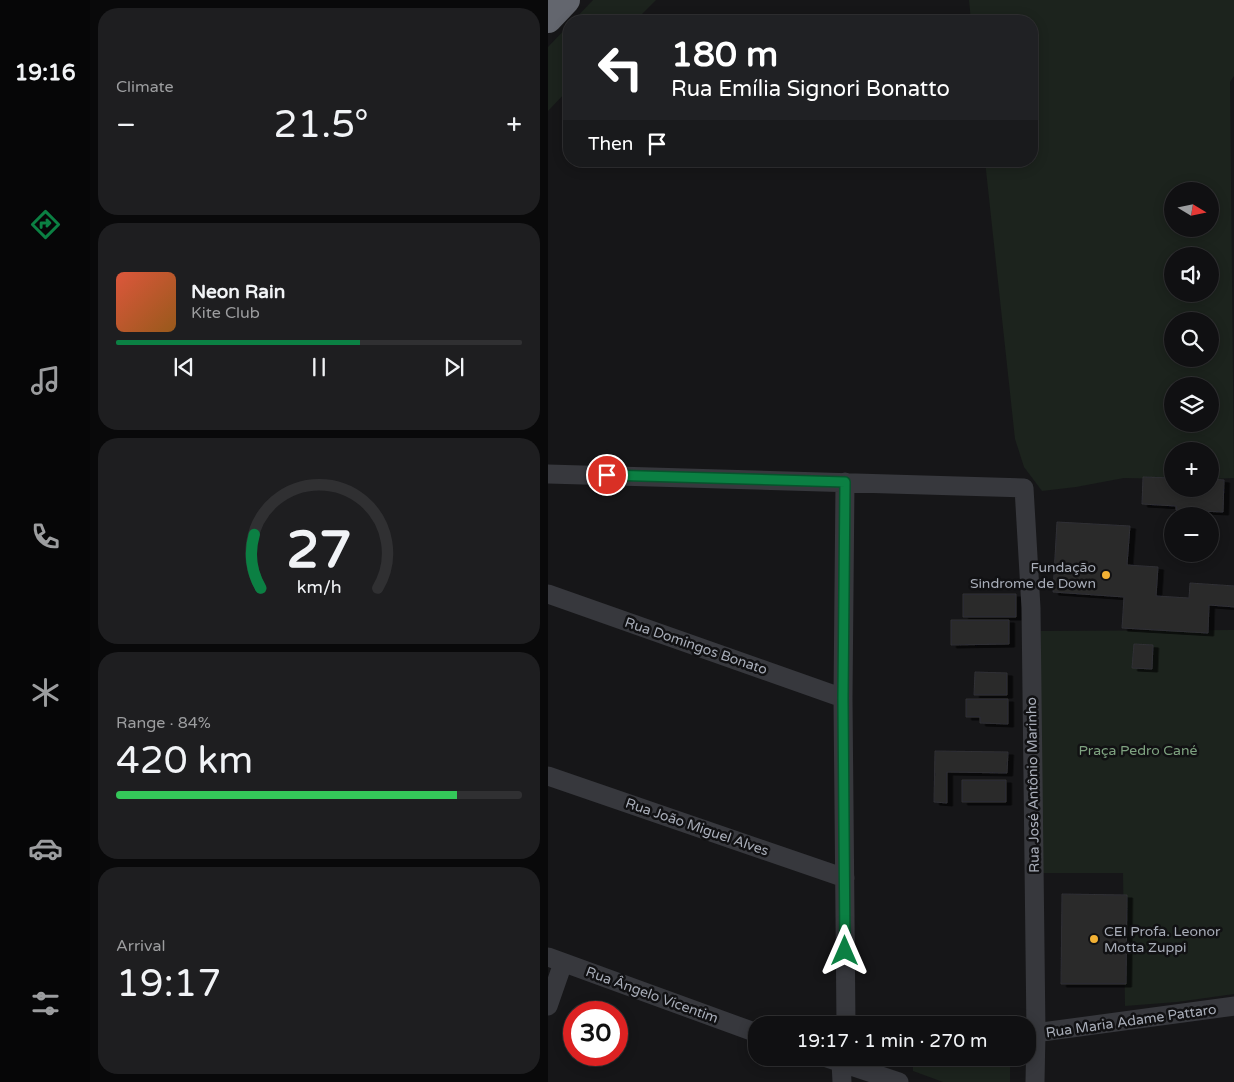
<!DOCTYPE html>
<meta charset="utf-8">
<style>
body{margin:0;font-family:"Varela Round",sans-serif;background:#1e1e20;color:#f1f3f6;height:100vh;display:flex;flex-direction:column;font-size:19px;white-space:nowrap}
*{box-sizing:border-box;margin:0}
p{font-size:16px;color:#9c9d9f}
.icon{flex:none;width:28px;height:28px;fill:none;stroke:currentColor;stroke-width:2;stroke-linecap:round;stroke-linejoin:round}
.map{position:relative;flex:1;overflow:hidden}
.panel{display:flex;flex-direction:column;gap:8px;padding:8px;background:#09090a;width:458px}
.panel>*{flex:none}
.guide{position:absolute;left:15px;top:15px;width:475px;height:152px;border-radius:20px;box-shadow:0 2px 12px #0003,0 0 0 1px #303032;background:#202124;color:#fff;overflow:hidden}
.needle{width:32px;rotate:100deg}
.controls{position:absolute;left:616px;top:182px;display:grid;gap:10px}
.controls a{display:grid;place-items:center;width:55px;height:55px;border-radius:50%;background:#101012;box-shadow:0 2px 12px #0003,0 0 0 1px #303032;font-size:25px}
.speed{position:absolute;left:15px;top:1001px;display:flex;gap:10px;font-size:25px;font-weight:700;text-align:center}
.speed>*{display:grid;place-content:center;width:65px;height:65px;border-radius:50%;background:#101012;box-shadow:0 2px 12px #0003,0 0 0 1px #303032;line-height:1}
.speed .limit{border:8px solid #d22;background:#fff;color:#111}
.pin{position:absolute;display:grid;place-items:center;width:42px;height:42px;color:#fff;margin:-21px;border:2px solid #fff;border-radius:50%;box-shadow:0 1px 5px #0007}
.me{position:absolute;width:55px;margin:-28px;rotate:0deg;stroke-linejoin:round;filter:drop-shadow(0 0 4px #0008)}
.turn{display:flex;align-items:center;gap:18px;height:105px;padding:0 25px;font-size:22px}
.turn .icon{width:65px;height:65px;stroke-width:2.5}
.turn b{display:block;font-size:35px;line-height:42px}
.then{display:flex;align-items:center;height:48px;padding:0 25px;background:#0003;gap:10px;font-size:19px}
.big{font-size:38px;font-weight:600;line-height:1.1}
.panel .widget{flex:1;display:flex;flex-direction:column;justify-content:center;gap:8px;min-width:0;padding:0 18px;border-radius:20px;background:#1e1e20}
.panel .dial{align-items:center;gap:0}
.dial svg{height:130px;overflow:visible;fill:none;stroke:#303032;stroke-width:7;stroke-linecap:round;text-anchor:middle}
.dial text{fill:#f1f3f6;stroke:none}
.song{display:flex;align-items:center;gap:15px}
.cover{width:60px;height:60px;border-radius:8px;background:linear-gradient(135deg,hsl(10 70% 55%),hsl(30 70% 35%))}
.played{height:5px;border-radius:2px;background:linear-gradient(90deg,#0b8043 60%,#303032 60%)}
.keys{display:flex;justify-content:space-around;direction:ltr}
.heat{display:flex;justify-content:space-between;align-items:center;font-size:28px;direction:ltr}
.charge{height:8px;border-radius:4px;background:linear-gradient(90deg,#34c759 84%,#303032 0)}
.trip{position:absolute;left:200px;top:1016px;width:288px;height:50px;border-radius:20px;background:#101012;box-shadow:0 2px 12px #0003,0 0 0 1px #303032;font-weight:600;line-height:50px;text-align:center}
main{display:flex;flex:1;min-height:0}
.tabs{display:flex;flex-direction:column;width:90px;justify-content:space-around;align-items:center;background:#060607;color:#9c9d9f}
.tabs .icon{width:35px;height:35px}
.tabs .active{color:#0b8043}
.tabs b{font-size:22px;color:#f1f3f6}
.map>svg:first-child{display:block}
.green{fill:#1c231d;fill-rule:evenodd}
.building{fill:#29292c;stroke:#303034;filter:url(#shadow)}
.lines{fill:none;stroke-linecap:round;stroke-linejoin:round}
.street{stroke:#37383d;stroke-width:19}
.highway{stroke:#63666e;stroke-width:28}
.route-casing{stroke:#07532c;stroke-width:12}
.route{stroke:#0b8043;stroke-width:9}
.poi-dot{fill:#f2b134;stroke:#111113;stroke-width:2}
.labels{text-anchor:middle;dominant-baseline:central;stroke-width:5;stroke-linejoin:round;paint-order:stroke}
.poi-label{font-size:14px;fill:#a8adb8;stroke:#111113;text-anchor:end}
.street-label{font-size:14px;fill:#a8adb8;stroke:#111113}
.park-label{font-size:14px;fill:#7fa381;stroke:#111113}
</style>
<main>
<nav class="tabs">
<b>19:16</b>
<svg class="icon active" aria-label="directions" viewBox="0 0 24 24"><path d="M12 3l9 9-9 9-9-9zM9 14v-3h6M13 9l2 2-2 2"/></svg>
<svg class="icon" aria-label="music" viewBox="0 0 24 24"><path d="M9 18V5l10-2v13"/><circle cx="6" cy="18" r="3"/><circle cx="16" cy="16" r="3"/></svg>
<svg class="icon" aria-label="phone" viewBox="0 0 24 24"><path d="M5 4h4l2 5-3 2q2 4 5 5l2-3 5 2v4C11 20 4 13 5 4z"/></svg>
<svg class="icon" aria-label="climate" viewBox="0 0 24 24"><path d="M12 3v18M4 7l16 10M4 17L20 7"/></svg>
<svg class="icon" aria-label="car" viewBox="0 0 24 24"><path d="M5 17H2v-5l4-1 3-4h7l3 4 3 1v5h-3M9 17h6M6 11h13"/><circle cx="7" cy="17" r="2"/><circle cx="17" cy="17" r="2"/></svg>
<svg class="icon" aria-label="filters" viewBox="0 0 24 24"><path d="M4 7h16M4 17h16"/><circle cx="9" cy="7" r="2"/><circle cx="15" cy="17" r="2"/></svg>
</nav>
<section class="panel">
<div class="widget"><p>Climate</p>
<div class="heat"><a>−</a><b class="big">21.5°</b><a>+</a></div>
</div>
<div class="widget">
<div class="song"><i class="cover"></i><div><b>Neon Rain</b><p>Kite Club</p></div></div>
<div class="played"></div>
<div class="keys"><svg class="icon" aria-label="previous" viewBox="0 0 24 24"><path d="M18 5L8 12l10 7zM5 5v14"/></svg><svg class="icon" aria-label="pause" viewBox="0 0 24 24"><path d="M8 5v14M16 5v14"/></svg><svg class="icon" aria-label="next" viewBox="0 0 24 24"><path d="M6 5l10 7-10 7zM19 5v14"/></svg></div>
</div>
<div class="widget dial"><svg viewBox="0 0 100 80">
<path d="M14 69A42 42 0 1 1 86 69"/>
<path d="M14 69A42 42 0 0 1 10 36" stroke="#0b8043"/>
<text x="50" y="56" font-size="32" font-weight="700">27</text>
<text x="50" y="72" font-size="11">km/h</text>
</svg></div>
<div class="widget"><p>Range · 84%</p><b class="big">420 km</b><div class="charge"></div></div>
<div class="widget"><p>Arrival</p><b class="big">19:17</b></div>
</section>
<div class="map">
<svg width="687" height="1082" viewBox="0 0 687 1082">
<defs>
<filter id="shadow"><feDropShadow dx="5.5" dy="3" stdDeviation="0" flood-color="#0009"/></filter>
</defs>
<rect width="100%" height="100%" fill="#161618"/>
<path class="green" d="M45,0H108L87,21H25Z
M421,0H686V76L682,82L686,478L663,479L662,451H625V479L576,478L528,487L494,491L476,467L467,439L437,161H484V21H423ZM625,191H662V229H625ZM625,256H662V294H625ZM625,321H662V359H625ZM625,386H662V424H625Z
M21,25V89L0,111V47Z
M686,630V994L629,1002L577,1006L575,873H494L492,779L493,631Z
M365,1058H462V1082H395L365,1071Z"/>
<path class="building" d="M595,477L625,478V489H662V479L676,480L675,512L628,510V506L594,504Z
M509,522L582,526L579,565L610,567L608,596L641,598L642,583L687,586V607L661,605L660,633L574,628L576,597L505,592Z
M415,594H468V617H415Z
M403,620H461V644L403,645Z
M586,644L605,645L604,669L584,668Z
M427,672L459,673V695H426Z
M418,699H460V724L432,723V717H418Z
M387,751L460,752L459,773L399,772V803L386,802Z
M414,780H458V802H414Z
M514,894L579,895L578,984H513Z"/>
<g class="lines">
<path class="street" d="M0,474L476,488L483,608L488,1033L487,1082
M297,482L295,698L298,1025
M0,594L295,698
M0,776L297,878
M0,957L209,1033
M0,1006L15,963
M479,1034L687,1006
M279,1058L351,1082
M294,1058L293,1062L294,1082"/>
<path class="highway" d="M0,19L18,0"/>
</g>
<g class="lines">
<defs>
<path id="route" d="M59,475L297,482L295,698L297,951"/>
</defs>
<use href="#route" class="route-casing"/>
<use href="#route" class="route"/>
</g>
<g class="poi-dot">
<circle cx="558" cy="575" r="5"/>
<circle cx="546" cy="939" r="5"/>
</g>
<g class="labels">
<g class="poi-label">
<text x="548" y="567">Fundação<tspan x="548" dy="16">Sindrome de Down</tspan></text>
<text x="556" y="931" text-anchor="start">CEI Profa. Leonor<tspan x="556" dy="16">Motta Zuppi</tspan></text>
</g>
<g class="street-label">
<text transform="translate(148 646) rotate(19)">Rua Domingos Bonato</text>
<text transform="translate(485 785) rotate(-91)">Rua José Antônio Marinho</text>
<text transform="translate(149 827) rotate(19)">Rua João Miguel Alves</text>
<text transform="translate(104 995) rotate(20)">Rua Ângelo Vicentim</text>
<text transform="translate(583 1021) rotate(-8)">Rua Maria Adame Pattaro</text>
</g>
<g class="park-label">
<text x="590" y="750">Praça Pedro Cané</text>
</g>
</g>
</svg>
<div class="controls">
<a><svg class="needle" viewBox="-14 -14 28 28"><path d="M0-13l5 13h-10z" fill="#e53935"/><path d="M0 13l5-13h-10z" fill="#9c9d9f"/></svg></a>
<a><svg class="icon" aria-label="sound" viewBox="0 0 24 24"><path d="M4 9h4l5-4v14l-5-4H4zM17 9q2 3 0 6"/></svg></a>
<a><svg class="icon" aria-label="search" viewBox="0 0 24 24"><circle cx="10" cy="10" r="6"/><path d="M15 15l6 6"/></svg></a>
<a><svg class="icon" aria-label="layers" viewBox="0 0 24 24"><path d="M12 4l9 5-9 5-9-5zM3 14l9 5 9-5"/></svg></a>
<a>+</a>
<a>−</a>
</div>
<div class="speed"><div class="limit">30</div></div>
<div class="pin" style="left:59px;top:475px;background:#d93025"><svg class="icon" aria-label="arrive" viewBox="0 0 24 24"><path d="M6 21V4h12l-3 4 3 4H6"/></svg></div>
<svg class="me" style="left:297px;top:951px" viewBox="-20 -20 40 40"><path d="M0-17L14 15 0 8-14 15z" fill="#0b8043" stroke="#fff" stroke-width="4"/></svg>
<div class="trip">19:17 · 1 min · 270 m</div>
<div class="guide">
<div class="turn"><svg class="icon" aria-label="left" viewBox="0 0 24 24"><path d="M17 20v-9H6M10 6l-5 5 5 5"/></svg><div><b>180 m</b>Rua Emília Signori Bonatto</div></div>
<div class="then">Then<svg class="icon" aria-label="arrive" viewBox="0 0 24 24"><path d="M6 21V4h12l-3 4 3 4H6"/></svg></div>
</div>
</div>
</main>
